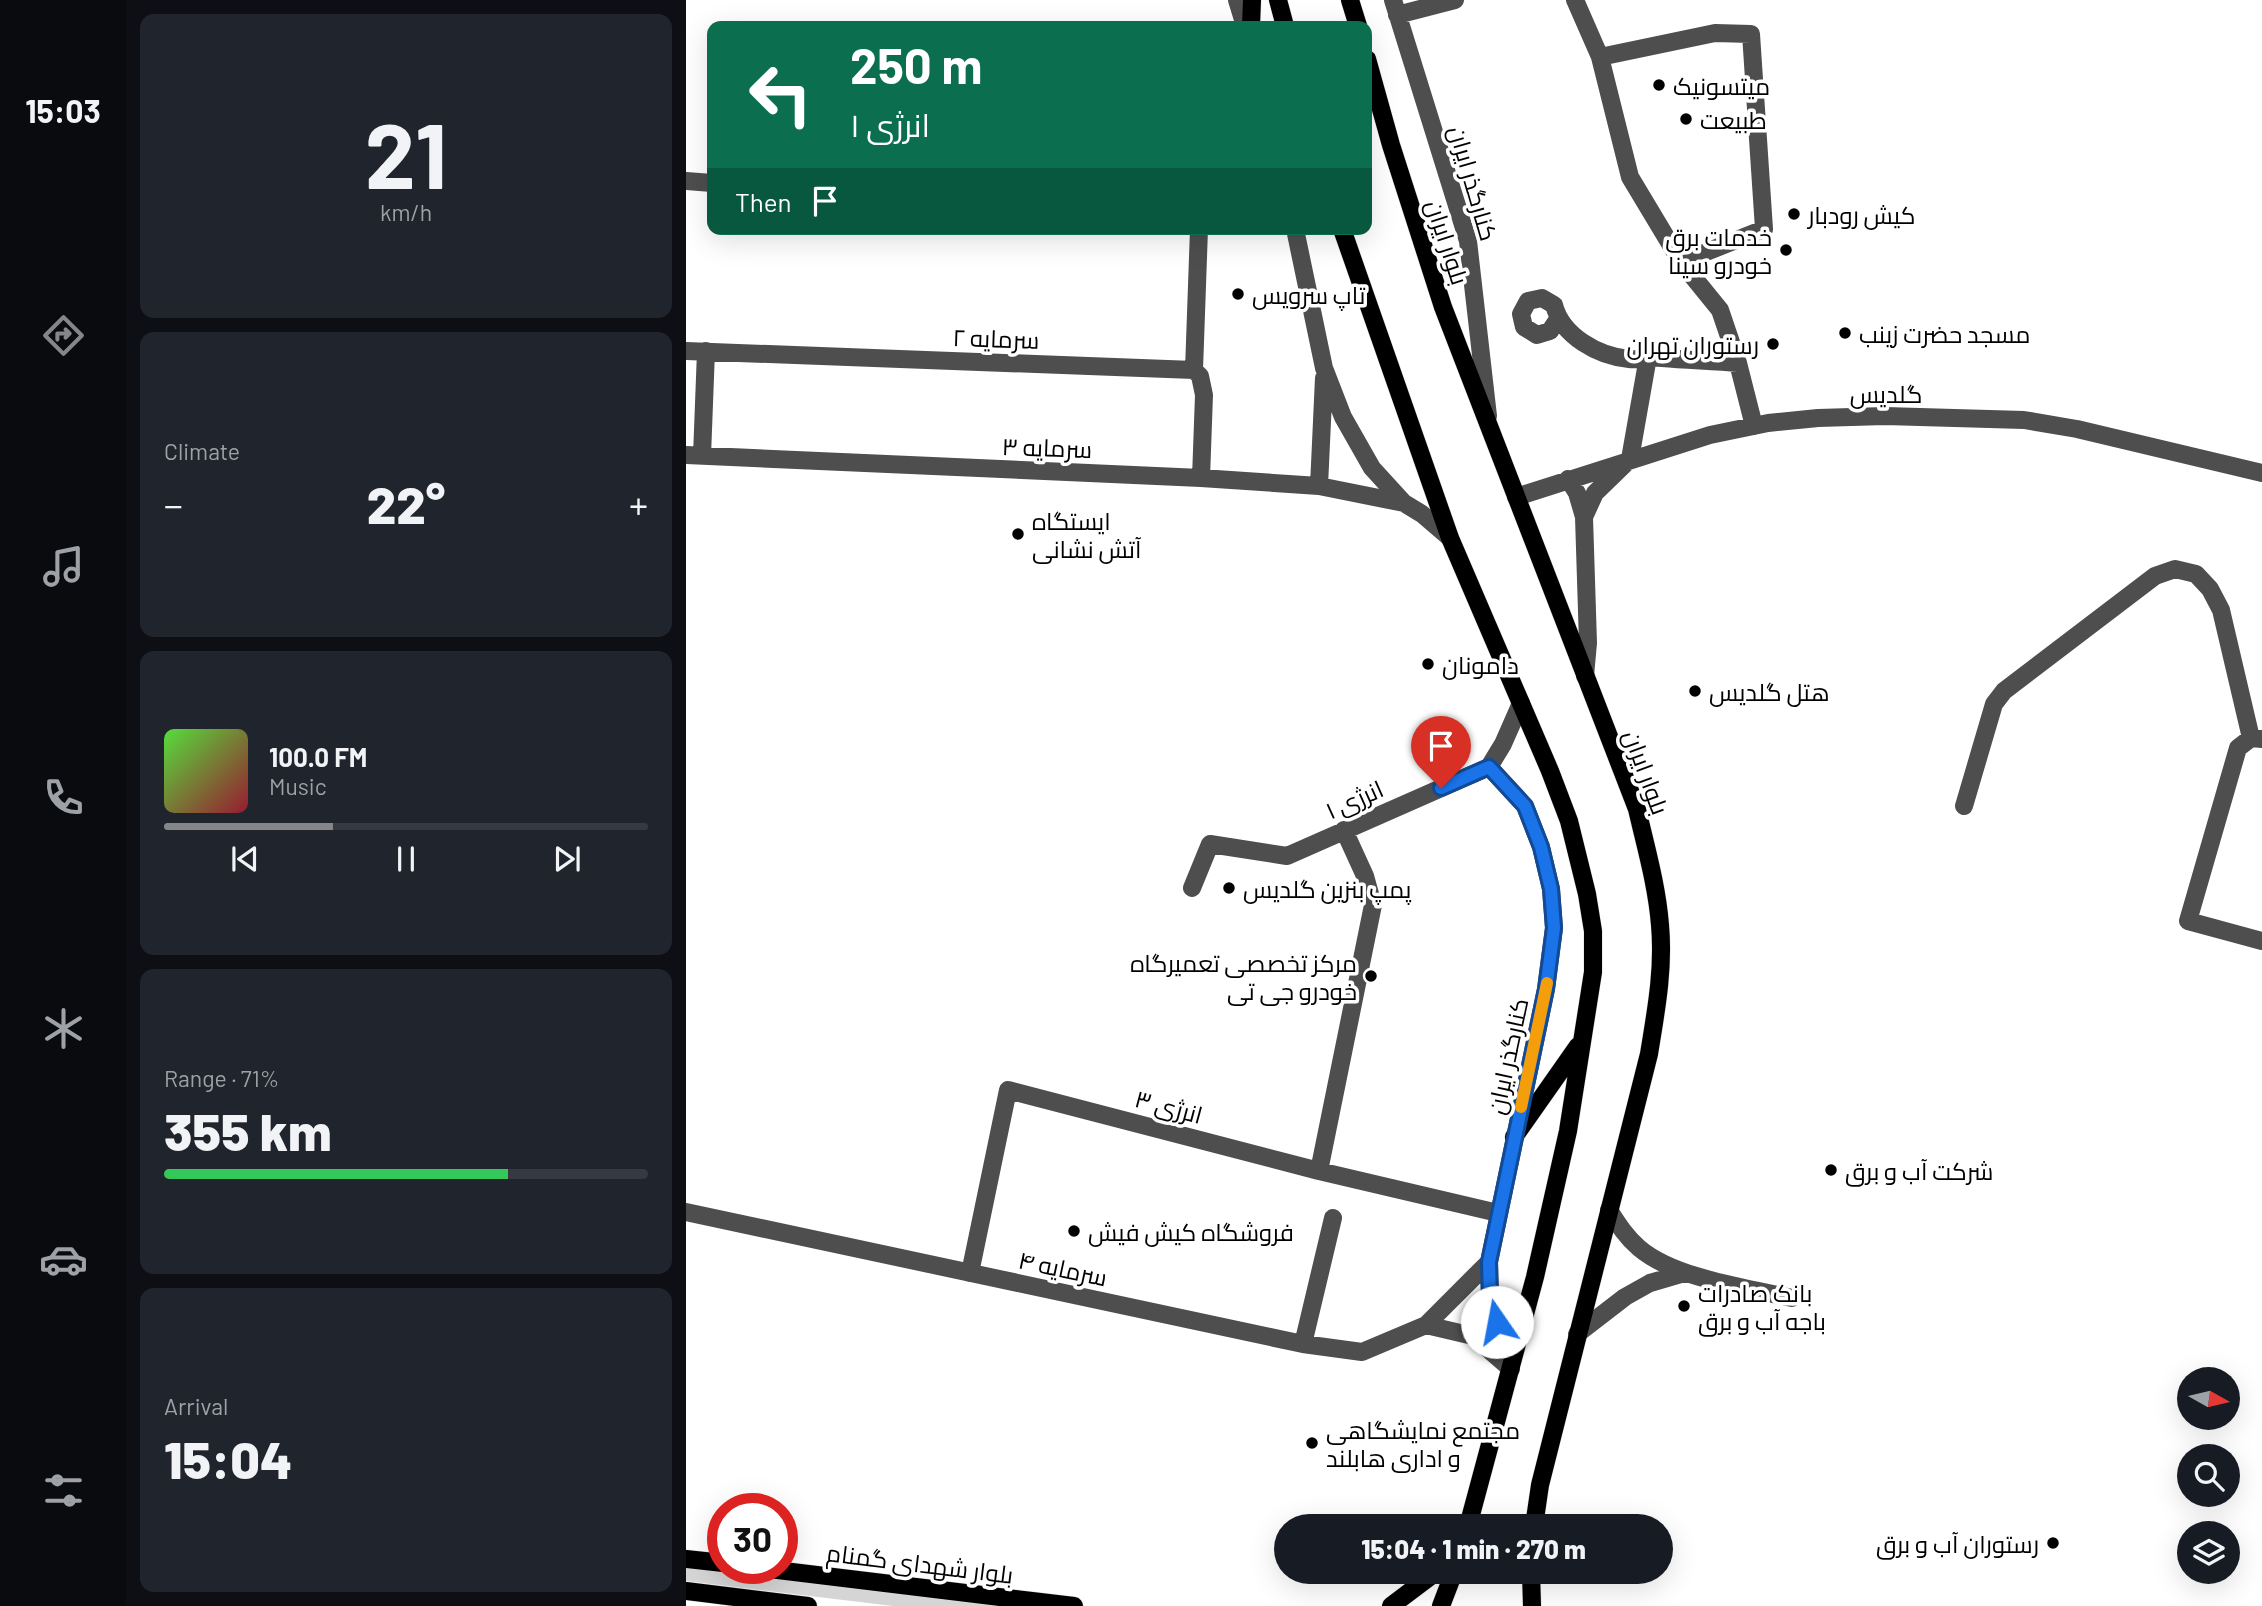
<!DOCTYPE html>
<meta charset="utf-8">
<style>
body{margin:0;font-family:Barlow,Cairo,sans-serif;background:#20242c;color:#f1f3f6;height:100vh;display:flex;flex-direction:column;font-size:26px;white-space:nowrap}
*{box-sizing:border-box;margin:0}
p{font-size:23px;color:#9ea1a6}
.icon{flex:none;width:38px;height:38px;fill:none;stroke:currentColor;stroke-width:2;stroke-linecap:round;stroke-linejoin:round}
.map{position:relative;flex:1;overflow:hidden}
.side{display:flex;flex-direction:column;gap:14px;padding:14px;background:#0d0f14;width:560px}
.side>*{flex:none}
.guide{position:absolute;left:21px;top:21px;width:665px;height:214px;border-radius:14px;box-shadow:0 7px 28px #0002;background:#0b6e4f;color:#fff;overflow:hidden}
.needle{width:46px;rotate:98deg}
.buttons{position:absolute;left:1491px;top:1367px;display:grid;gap:14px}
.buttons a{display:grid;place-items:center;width:63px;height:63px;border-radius:50%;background:#171b24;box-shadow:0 7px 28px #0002;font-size:35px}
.speed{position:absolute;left:21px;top:1493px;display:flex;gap:14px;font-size:35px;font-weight:700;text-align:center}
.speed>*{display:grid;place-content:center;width:91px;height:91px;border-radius:50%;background:#171b24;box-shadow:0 7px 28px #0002;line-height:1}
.speed .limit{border:10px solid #d22;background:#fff;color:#111}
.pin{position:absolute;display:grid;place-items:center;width:60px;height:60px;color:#fff;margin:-72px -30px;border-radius:50% 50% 50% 0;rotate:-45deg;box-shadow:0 0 7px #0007}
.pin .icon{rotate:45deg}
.me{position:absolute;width:77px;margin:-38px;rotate:348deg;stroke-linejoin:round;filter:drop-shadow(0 0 5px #0008)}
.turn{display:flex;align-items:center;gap:24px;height:147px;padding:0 28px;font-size:32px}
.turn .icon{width:91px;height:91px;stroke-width:2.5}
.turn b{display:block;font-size:49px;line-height:60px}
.then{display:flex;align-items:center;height:66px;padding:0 28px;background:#0003;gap:14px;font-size:26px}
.big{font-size:52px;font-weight:800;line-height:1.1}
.side .card{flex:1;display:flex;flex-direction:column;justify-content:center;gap:10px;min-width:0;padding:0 24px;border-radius:14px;background:#20242c}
.side .dial{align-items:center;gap:0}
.dial b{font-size:91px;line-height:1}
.song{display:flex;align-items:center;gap:21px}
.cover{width:84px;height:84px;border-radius:10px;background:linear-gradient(135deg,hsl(110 70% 55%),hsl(350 70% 35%))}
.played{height:7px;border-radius:4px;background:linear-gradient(90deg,#858687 35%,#363941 35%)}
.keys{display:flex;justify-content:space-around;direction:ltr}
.heat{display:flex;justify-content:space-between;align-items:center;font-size:38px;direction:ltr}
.charge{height:10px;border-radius:5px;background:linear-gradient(90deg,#34c759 71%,#363941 0)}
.trip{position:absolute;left:588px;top:1514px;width:399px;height:70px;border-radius:35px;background:#171b24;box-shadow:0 7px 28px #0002;font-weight:800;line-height:70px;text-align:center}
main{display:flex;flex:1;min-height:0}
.tabs{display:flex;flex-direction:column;width:126px;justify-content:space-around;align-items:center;background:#090b0e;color:#9ea1a6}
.tabs .icon{width:49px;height:49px}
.tabs .on{color:#858687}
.tabs b{font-size:32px;color:#f1f3f6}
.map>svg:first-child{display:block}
.green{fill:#d5d5d5}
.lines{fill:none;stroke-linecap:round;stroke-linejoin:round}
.major-casing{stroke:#dbdbdb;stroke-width:19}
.minor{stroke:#4e4e4e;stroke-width:18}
.major{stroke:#000;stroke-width:18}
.route-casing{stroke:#114b97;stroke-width:18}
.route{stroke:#1a73e8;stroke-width:12}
.slow{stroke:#f59e0b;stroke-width:12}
.poi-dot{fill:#000;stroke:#fff;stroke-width:2.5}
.labels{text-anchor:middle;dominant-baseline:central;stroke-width:7;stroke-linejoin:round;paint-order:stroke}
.poi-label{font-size:24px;fill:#000;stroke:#fff;text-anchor:start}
.street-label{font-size:24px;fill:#000;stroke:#fff}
</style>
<main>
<nav class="tabs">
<b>15:03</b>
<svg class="icon on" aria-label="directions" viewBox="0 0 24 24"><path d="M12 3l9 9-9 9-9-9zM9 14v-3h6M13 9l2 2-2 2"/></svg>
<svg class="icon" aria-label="music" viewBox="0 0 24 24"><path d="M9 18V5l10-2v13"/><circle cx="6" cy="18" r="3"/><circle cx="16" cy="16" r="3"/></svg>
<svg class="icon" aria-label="phone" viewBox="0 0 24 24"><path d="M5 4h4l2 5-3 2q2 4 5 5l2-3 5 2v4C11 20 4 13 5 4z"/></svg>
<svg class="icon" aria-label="climate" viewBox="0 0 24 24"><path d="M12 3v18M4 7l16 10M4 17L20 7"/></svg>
<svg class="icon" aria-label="car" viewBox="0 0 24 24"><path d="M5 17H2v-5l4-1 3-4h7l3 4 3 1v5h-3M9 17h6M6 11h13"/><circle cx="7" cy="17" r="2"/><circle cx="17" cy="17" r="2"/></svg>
<svg class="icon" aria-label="filters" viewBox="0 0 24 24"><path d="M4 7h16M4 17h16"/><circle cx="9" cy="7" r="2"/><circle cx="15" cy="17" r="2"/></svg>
</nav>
<section class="side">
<div class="card dial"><b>21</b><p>km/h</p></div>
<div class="card"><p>Climate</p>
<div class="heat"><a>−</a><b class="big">22°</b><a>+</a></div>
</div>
<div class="card">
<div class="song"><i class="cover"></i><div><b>100.0 FM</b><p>Music</p></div></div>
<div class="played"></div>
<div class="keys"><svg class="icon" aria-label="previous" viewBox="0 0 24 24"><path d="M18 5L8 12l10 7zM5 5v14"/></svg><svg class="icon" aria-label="pause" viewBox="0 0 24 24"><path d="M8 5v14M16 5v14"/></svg><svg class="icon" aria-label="next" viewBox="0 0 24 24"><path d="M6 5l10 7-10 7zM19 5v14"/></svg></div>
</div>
<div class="card"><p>Range · 71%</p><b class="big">355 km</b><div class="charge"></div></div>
<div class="card"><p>Arrival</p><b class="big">15:04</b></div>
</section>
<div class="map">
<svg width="1576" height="1606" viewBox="0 0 1576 1606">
<rect width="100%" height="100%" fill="#fff"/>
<path class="green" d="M0,1563L40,1568L355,1606H207L0,1581Z"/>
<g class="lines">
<defs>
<path id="major" d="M592,0L599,26
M664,0L672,26
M565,26L566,0
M681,59L705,145L757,307L951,809C960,848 971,886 974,925C978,969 970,1011 963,1054L854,1485L848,1526
M656,229L764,538L864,771L883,821L901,894L907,931V972L882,1131L849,1277L782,1526
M828,1137L892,1046
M0,1559L37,1563
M74,1568L388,1606
M845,1572L846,1606
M0,1591L122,1606
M705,1606L750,1572
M755,1606L768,1572"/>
</defs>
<use href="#major" class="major-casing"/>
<path class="minor" d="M551,0L559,26
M707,0L782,241L802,416
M889,0L914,57L944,177L995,262L1034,310L1052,363L1068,426
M711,15L769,0
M914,57L1029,33L1065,34L1078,229L995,262
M0,181L26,183
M609,229L638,368L657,417L686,468L718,503L736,514L764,538
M872,319L864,331L851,335L838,327L835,314L842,301L856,298L868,305C876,336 912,356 943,359C954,360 965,357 976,358C1001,360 1027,361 1052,363
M0,351L508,370L514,376L518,395L515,478
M508,370L513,229
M0,455L515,478L633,486L718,503
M16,456L20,351
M882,479L891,493L898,517
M633,486L638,378
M830,497L1024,435L1082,423L1132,418L1199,416L1338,420L1391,429L1576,473
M899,676L902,643L898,517L909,493L944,459L962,357
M1576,739L1565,738L1552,748L1502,921L1576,941
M803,767L839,806L855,847L865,889L868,928L860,989L803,1262L804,1298L825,1369
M1278,806L1308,704L1318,691L1469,576L1489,569L1510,574L1524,589L1535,610L1565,738
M506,888L524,844L601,856L803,767L817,744L835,703
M633,1171L687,905L679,876L658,830
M923,1210C932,1224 940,1237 953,1248C988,1278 1061,1288 1106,1298
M0,1212L617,1344L676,1352L740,1325L803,1262
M284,1273L322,1090L633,1171L812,1213
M740,1325L787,1336L825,1369
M891,1334L939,1297L964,1283L998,1273
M617,1344L647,1218"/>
<use href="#major" class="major"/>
</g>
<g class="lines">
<defs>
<path id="route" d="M755,788L803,767L839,806L855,847L865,889L868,928L860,989L803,1262L804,1298L811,1322"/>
</defs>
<use href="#route" class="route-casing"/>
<use href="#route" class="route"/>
<path class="slow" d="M835,1107L861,983"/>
</g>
<g class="poi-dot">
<circle cx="973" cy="85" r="7"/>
<circle cx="1000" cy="119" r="7"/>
<circle cx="1108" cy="214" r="7"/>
<circle cx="1100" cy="250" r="7"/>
<circle cx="552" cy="294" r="7"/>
<circle cx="1159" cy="333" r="7"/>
<circle cx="1087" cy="344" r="7"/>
<circle cx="332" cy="534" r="7"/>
<circle cx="742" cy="664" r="7"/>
<circle cx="1009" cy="691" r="7"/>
<circle cx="543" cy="888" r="7"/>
<circle cx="685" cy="976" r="7"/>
<circle cx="1145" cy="1170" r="7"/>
<circle cx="388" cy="1231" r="7"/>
<circle cx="998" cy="1306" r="7"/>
<circle cx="626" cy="1443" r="7"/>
<circle cx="1367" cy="1543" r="7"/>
</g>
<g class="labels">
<g class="poi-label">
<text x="987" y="85">میتسونیک</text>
<text x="1014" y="119">طبیعت</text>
<text x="1122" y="214">کیش رودبار</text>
<text x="1086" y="236" text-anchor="end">خدمات برق<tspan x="1086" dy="28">خودرو سینا</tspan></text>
<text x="566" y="294">تاپ سرویس</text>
<text x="1173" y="333">مسجد حضرت زینب</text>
<text x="1073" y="344" text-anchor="end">رستوران تهران</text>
<text x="346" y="520">ایستگاه<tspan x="346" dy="28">آتش نشانی</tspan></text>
<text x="756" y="664">دامونان</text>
<text x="1023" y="691">هتل گلدیس</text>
<text x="557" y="888">پمپ بنزین گلدیس</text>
<text x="671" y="962" text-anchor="end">مرکز تخصصی تعمیرگاه<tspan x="671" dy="28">خودرو جی تی</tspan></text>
<text x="1159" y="1170">شرکت آب و برق</text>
<text x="402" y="1231">فروشگاه کیش فیش</text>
<text x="1012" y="1292">بانک صادرات<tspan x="1012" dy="28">باجه آب و برق</tspan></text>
<text x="640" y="1429">مجتمع نمایشگاهی<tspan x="640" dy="28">و اداری هابلند</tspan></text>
<text x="1353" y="1543" text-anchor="end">رستوران آب و برق</text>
</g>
<g class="street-label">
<text transform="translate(788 183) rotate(74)">کنارگذر ایران</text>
<text transform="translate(762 242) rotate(72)">بلوار ایران</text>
<text transform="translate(310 338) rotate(2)">سرمایه ۲</text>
<text x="1200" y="393">گلدیس</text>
<text transform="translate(361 447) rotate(2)">سرمایه ۳</text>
<text transform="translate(961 772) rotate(70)">بلوار ایران</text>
<text transform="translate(668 799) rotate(-24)">انرژی ۱</text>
<text transform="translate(821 1056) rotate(-78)">کنارگذر ایران</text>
<text transform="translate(483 1106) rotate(15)">انرژی ۳</text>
<text transform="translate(377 1268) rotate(12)">سرمایه ۴</text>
<text transform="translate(234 1563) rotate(7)">بلوار شهدای گمنام</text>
</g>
</g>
</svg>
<div class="buttons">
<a><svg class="needle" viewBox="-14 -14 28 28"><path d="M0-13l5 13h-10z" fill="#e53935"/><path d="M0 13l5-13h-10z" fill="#9ea1a6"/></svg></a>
<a><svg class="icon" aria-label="search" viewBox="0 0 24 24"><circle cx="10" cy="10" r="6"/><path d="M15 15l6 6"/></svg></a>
<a><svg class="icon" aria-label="layers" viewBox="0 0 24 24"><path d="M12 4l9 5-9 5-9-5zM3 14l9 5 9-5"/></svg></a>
</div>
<div class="speed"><div class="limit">30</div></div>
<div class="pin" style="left:755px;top:788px;background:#d93025"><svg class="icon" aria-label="arrive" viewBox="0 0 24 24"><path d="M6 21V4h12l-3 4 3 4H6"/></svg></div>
<svg class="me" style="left:811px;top:1322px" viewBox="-20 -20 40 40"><circle r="19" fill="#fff"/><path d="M0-13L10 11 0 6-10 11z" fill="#1a73e8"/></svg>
<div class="trip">15:04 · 1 min · 270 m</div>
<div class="guide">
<div class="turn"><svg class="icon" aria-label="left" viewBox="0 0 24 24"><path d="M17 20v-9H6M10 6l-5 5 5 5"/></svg><div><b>250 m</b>انرژی ۱</div></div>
<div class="then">Then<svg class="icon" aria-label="arrive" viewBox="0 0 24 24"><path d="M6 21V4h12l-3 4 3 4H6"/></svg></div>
</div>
</div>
</main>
